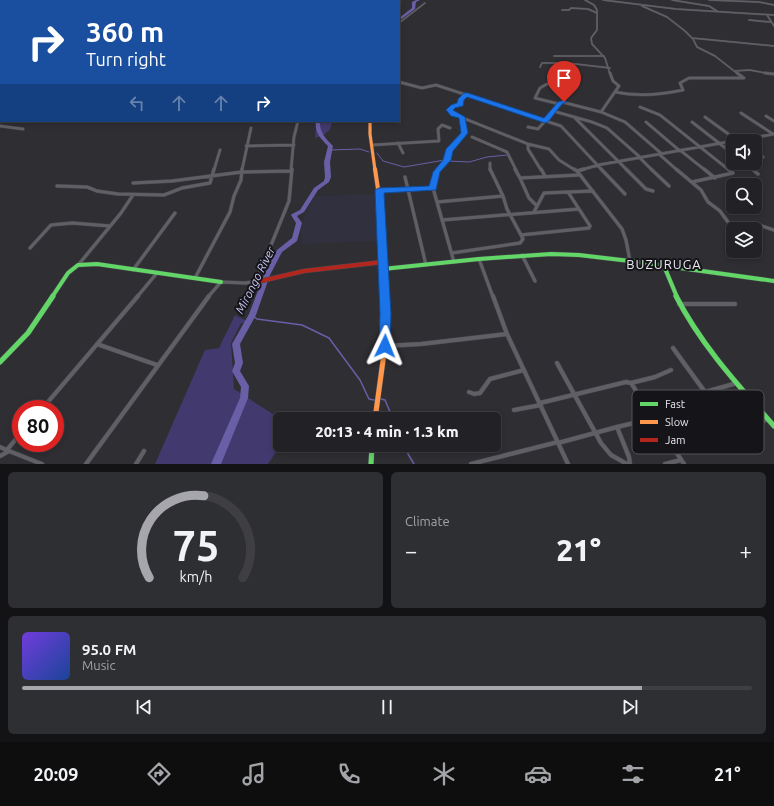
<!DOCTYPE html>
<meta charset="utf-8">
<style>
body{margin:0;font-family:Ubuntu,sans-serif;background:#2e2f32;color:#f1f3f6;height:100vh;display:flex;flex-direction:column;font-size:15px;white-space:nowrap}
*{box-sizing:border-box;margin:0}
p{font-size:13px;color:#a2a4a7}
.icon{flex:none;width:22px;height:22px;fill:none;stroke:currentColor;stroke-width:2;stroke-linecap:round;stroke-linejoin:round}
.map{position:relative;height:464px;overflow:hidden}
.sheet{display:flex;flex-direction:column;gap:8px;padding:8px;background:#131315;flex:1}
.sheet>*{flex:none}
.banner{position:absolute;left:0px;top:0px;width:400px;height:122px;box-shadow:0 2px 6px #0003,0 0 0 1px #3f3f43;background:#1a4fa0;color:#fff;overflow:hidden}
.fabs{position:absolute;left:726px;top:134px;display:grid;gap:8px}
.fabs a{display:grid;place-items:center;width:36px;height:36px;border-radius:6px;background:#222226;box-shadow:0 2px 6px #0003,0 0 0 1px #3f3f43;font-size:20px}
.speed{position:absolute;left:12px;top:400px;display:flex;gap:8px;font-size:20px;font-weight:700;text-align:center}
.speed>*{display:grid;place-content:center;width:52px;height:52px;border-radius:50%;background:#222226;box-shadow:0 2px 6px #0003,0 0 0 1px #3f3f43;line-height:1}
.speed .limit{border:6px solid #d22;background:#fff;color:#111}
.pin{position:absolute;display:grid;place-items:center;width:34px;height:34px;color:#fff;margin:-41px -17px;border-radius:50% 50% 50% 0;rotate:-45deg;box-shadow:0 0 4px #0007}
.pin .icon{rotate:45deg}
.me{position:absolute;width:44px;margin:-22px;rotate:2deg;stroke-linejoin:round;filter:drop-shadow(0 0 3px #0008)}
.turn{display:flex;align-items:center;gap:14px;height:84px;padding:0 20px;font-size:18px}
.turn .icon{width:52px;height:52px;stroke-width:2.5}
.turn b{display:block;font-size:28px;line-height:34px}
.lanes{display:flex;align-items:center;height:38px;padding:0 20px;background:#0003;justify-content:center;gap:20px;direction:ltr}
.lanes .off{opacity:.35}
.big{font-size:30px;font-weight:800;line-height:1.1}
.sheet .tile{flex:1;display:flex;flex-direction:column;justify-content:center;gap:6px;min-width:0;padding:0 14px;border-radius:6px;background:#2e2f32}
.sheet .dial{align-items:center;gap:0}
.dial svg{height:104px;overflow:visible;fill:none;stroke:#3f3f43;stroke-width:7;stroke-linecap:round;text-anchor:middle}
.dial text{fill:#f1f3f6;stroke:none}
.song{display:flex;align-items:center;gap:12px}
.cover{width:48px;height:48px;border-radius:6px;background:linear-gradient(135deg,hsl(260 70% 55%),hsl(220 70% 35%))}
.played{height:4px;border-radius:2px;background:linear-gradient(90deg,#a7a6ad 85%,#3f3f43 85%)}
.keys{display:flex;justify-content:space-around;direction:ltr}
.heat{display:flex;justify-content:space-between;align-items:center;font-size:22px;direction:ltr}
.sheet .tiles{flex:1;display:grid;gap:8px;grid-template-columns:1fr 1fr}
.tile:last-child{grid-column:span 2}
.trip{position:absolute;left:273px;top:412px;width:228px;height:40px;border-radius:6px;background:#222226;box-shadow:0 2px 6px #0003,0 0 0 1px #3f3f43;font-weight:800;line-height:40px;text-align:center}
.tab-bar{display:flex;height:64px;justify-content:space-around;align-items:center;background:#0e0e0f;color:#a2a4a7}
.tab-bar .icon{width:28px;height:28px}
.tab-bar .current{color:#a7a6ad}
.tab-bar b{font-size:18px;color:#f1f3f6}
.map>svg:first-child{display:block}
.built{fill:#31303f}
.green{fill:#423a6e}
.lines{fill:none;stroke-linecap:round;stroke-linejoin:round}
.stream-far1{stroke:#695fa7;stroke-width:1}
.stream{stroke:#695fa7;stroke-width:1.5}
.river{fill:#695fa7;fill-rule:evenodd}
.street-far3-casing{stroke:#49494d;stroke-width:2}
.street-far2-casing{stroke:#49494d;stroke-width:3.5}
.street-far1-casing{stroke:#49494d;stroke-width:4}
.street-casing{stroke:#49494d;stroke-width:5}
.fast-far1-casing{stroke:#49494d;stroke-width:5}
.fast-casing{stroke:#49494d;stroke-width:6}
.slow-far2-casing{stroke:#49494d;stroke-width:4}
.slow-far1-casing{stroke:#49494d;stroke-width:5}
.slow-casing{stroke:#49494d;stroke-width:6}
.jam-casing{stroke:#49494d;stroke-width:5}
.street-far3{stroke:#605f65;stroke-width:1.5}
.street-far2{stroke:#605f65;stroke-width:2.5}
.street-far1{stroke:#605f65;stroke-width:3}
.street{stroke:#605f65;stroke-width:4}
.fast-far1{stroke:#63d668;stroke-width:4}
.fast{stroke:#63d668;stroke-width:5}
.slow-far2{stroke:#ff974d;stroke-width:3}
.slow-far1{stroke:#ff974d;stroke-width:4}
.slow{stroke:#ff974d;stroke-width:5}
.jam{stroke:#b3261e;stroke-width:4}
.route{fill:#1a73e8;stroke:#114b97}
.labels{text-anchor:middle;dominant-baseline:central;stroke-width:4;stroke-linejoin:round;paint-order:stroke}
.water-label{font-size:12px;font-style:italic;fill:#c8c5f1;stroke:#141419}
.quarter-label{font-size:13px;letter-spacing:1px;fill:#e8e7ef;stroke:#141419}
.key{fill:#141419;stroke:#545359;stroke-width:1}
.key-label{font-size:11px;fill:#e8e7ef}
</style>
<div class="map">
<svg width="774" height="464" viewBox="0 0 774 464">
<rect width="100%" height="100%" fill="#2e2e33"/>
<path class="built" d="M376,194L379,241L302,244V224L314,196Z"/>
<path class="green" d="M317,121H332C331,132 325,135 315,138Z
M235,315L252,324L241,323L231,343L234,389L279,418L278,449L268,464H155L205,350L219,348Z"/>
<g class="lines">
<path class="stream-far1" d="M330,150L360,149L369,152
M377,153L383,161L404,167L445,160
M448,161L469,162L487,157L507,155"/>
<path class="stream" d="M252,315L257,319L302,325L329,338L360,380L369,399L374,400
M381,399L385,400L393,419
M407,445L408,454L414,464"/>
<path class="river" d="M416,0H420L416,2L415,9L399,21V18L412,8V2Z
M316,121H320C319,132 326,139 333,146L330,162L331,177L329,182L318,190L304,212L297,216L302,223L297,241L282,252L270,275L256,315L240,344L243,363L240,371L249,386L248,398L221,464H211L240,398L241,387L232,371L235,363L232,344L249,314L264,275L277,250L292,238L296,223L291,215L292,214L300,210L314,188L324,181L325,177L324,162L328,146C321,139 314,132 316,121Z"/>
<defs>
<path id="street-far3" d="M71,0H82
M176,0H188
M291,0L296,1
M585,0L594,5L597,10V30L591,38L592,44L605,58L610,74
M603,0L676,9L774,15
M672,0L709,6L717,11
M709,0L759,2L774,5
M152,1L160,0
M642,6L667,17L685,31L693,39L697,47L715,56L738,74
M562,10H569L571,8L588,9L597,13
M767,15L774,26
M749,20L770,22
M399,23L425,3
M692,38L774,46
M554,56H604
M540,67L542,63H567L610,68
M734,71L750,70L771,74"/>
<path id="street-far2" d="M610,73L613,81L619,86L601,112L625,122L662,154
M765,73L774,74
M399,82L422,88L436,85L561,126L602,170
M547,84L540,88L535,98L559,104
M615,92C638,97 660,95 683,90L680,83L689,78H744L737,73
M466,94L461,99L460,104L453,106L450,109L453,114L528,144L549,149L559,160L575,170
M640,107L660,115L729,170
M553,111L592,122L607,128L641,158
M741,113L773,134
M766,116L774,121
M574,117L627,170
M705,117L738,141
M646,122L680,151
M692,122L733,154
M0,126L23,129
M528,127L538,129L562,102L601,112
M472,137L507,152L516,170
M737,141L774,134
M398,143L403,153
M528,144V149L541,170
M372,145L439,141L438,129L442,125L450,128
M246,146L294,145
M681,151L705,170
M755,152L763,157
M660,155L677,170
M640,158L652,170
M490,163V170
M744,163L753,170
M214,170L220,150
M242,170L251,128
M291,170L294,137L298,121
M439,170L447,160L449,151L465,133L462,117
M581,170L598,165L733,141"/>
<path id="street-far1" d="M440,169L437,172L433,188L454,262
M490,169L503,196
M515,169L520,178L579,175
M541,169L545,176
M574,169L577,171
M584,169L577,171L622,229L626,240L630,261
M601,169L625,194
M626,169L646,189L653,191
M651,169L669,186
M676,169L701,190L708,202L720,211L728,222
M704,169L715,178
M752,169L758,174
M405,177L426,265
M520,178L529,198L536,205
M692,182L733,173L728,169
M133,183L172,181L242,172L292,171
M57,186L87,187L97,191L118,194L164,195L182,188L210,183L214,169
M379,190L433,188
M437,202L503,196L507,209L521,235L589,228L590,226L568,192
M534,212L544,193L593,191
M442,220L579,209
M759,225L774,230
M30,248L51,225L72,223L110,226
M452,253L520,243L523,239L521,235
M522,255L535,281
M479,259L493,297
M79,264L121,213L133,195
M133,270L175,213
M195,278L230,212L234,196L241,180L242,169
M256,282L289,201L292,169
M137,297L157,273
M208,297L221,282L245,283L261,281"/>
<path id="street" d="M493,296L507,334L568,464
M679,304H735
M97,344L157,365
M385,346L421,344L507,334
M673,348L705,392
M557,363L601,443L611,455L627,464
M631,383L655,377L671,370
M469,392L474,394L480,393L490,379L524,370
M670,402L737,383
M540,403L626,382L631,383L684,464
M42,409L138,296
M514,410L541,405
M558,443L617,427
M0,447L7,450
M676,450L727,436L768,419
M6,451L21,433
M0,456L9,451L42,464
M86,464L209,296
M136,464L144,451
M471,464L558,442
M630,464L629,457L617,427L634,423
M665,464L681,460"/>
<path id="fast-far1" d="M664,266L677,297
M383,269L479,259L551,254L579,255L630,261L774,281
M52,297L68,273L78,265L97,264L221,282"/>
<path id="fast" d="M676,296C701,345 738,385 774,426
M0,362L28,333L53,296
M371,464L372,445"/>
<path id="slow-far2" d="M370,121V134L375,170"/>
<path id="slow-far1" d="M375,169L381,209L385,297"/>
<path id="slow" d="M375,419L385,346V296"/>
<path id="jam" d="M261,281L304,271L383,262"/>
</defs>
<use href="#street-far3" class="street-far3-casing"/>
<use href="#street-far2" class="street-far2-casing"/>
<use href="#street-far1" class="street-far1-casing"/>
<use href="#street" class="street-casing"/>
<use href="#fast-far1" class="fast-far1-casing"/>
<use href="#fast" class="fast-casing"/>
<use href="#slow-far2" class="slow-far2-casing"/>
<use href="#slow-far1" class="slow-far1-casing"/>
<use href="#slow" class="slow-casing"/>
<use href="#jam" class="jam-casing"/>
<use href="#street-far3" class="street-far3"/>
<use href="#street-far2" class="street-far2"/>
<use href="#street-far1" class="street-far1"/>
<use href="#street" class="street"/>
<use href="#fast-far1" class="fast-far1"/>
<use href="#fast" class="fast"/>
<use href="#slow-far2" class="slow-far2"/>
<use href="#slow-far1" class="slow-far1"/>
<use href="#slow" class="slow"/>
<use href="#jam" class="jam"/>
</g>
<path class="route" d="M464,93H468L544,118L558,102L564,100L567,102L562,104L548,122L545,123L467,97L464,100L463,106L455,108L453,110L465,117L468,133L453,151L451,160L440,172L436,190L384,193L391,314L390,346L389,349L385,351L381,349L379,346L380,314L375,190L379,188L429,186L433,172L443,160L446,149L461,133L459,118L451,116L446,110L451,105L457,103L458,99Z"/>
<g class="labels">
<g class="water-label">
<text transform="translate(255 280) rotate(-63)">Mirongo River</text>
</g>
<g class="quarter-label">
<text x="664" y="264">BUZURUGA</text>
</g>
</g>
<rect x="632" y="390" width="132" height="64" rx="6" class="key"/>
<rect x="640" y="402" width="18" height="4" fill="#63d668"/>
<rect x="640" y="420" width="18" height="4" fill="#ff974d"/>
<rect x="640" y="438" width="18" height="4" fill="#b3261e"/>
<g class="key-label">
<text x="665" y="408">Fast</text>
<text x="665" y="426">Slow</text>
<text x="665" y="444">Jam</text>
</g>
</svg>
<div class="fabs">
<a><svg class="icon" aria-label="sound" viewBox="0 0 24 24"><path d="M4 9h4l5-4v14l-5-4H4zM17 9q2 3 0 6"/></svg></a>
<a><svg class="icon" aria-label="search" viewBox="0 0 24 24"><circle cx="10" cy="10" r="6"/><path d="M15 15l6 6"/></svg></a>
<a><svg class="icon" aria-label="layers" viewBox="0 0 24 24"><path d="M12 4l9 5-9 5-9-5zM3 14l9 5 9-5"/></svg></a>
</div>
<div class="speed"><div class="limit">80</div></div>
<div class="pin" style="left:564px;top:102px;background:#d93025"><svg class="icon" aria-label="arrive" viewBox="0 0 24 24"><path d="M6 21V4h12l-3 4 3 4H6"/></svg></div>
<svg class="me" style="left:385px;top:346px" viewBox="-20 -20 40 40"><path d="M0-17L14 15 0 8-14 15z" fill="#1a73e8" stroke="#fff" stroke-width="4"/></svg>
<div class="trip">20:13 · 4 min · 1.3 km</div>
<div class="banner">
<div class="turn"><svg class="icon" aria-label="right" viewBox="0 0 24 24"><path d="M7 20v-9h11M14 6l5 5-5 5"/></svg><div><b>360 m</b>Turn right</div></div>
<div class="lanes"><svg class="icon off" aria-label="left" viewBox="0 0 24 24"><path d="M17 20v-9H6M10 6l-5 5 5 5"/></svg><svg class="icon off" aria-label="ahead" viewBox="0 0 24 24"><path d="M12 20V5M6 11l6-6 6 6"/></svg><svg class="icon off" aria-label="ahead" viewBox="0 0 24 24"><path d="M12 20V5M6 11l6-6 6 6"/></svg><svg class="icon" aria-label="right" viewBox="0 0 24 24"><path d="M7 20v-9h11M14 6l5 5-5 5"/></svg></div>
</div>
</div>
<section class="sheet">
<div class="tiles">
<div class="tile dial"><svg viewBox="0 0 100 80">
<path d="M14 69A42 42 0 1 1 86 69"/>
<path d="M14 69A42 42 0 0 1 56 6" stroke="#a7a6ad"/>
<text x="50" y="56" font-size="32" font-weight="700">75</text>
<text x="50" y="72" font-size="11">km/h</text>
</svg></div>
<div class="tile"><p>Climate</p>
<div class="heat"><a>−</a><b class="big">21°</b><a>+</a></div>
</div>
<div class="tile">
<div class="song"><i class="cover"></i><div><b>95.0 FM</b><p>Music</p></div></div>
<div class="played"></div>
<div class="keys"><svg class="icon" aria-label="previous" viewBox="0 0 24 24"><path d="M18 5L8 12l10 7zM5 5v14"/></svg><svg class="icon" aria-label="pause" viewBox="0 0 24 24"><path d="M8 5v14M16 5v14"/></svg><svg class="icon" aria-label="next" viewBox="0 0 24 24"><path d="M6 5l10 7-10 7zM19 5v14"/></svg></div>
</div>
</div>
</section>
<nav class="tab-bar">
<b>20:09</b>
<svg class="icon current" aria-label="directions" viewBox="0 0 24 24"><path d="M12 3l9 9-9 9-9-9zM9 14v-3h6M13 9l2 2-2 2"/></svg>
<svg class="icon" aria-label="music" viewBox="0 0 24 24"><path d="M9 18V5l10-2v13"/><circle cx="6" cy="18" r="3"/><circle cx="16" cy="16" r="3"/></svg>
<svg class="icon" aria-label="phone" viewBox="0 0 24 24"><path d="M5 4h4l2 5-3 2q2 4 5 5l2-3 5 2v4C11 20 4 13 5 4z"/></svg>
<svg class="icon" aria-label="climate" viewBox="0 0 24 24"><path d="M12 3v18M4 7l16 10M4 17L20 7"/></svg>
<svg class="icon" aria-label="car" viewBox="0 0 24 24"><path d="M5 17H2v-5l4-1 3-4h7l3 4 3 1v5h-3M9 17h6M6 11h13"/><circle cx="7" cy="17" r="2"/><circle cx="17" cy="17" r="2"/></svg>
<svg class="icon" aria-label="filters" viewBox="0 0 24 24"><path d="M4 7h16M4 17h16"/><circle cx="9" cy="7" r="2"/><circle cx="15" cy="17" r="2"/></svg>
<b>21°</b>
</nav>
